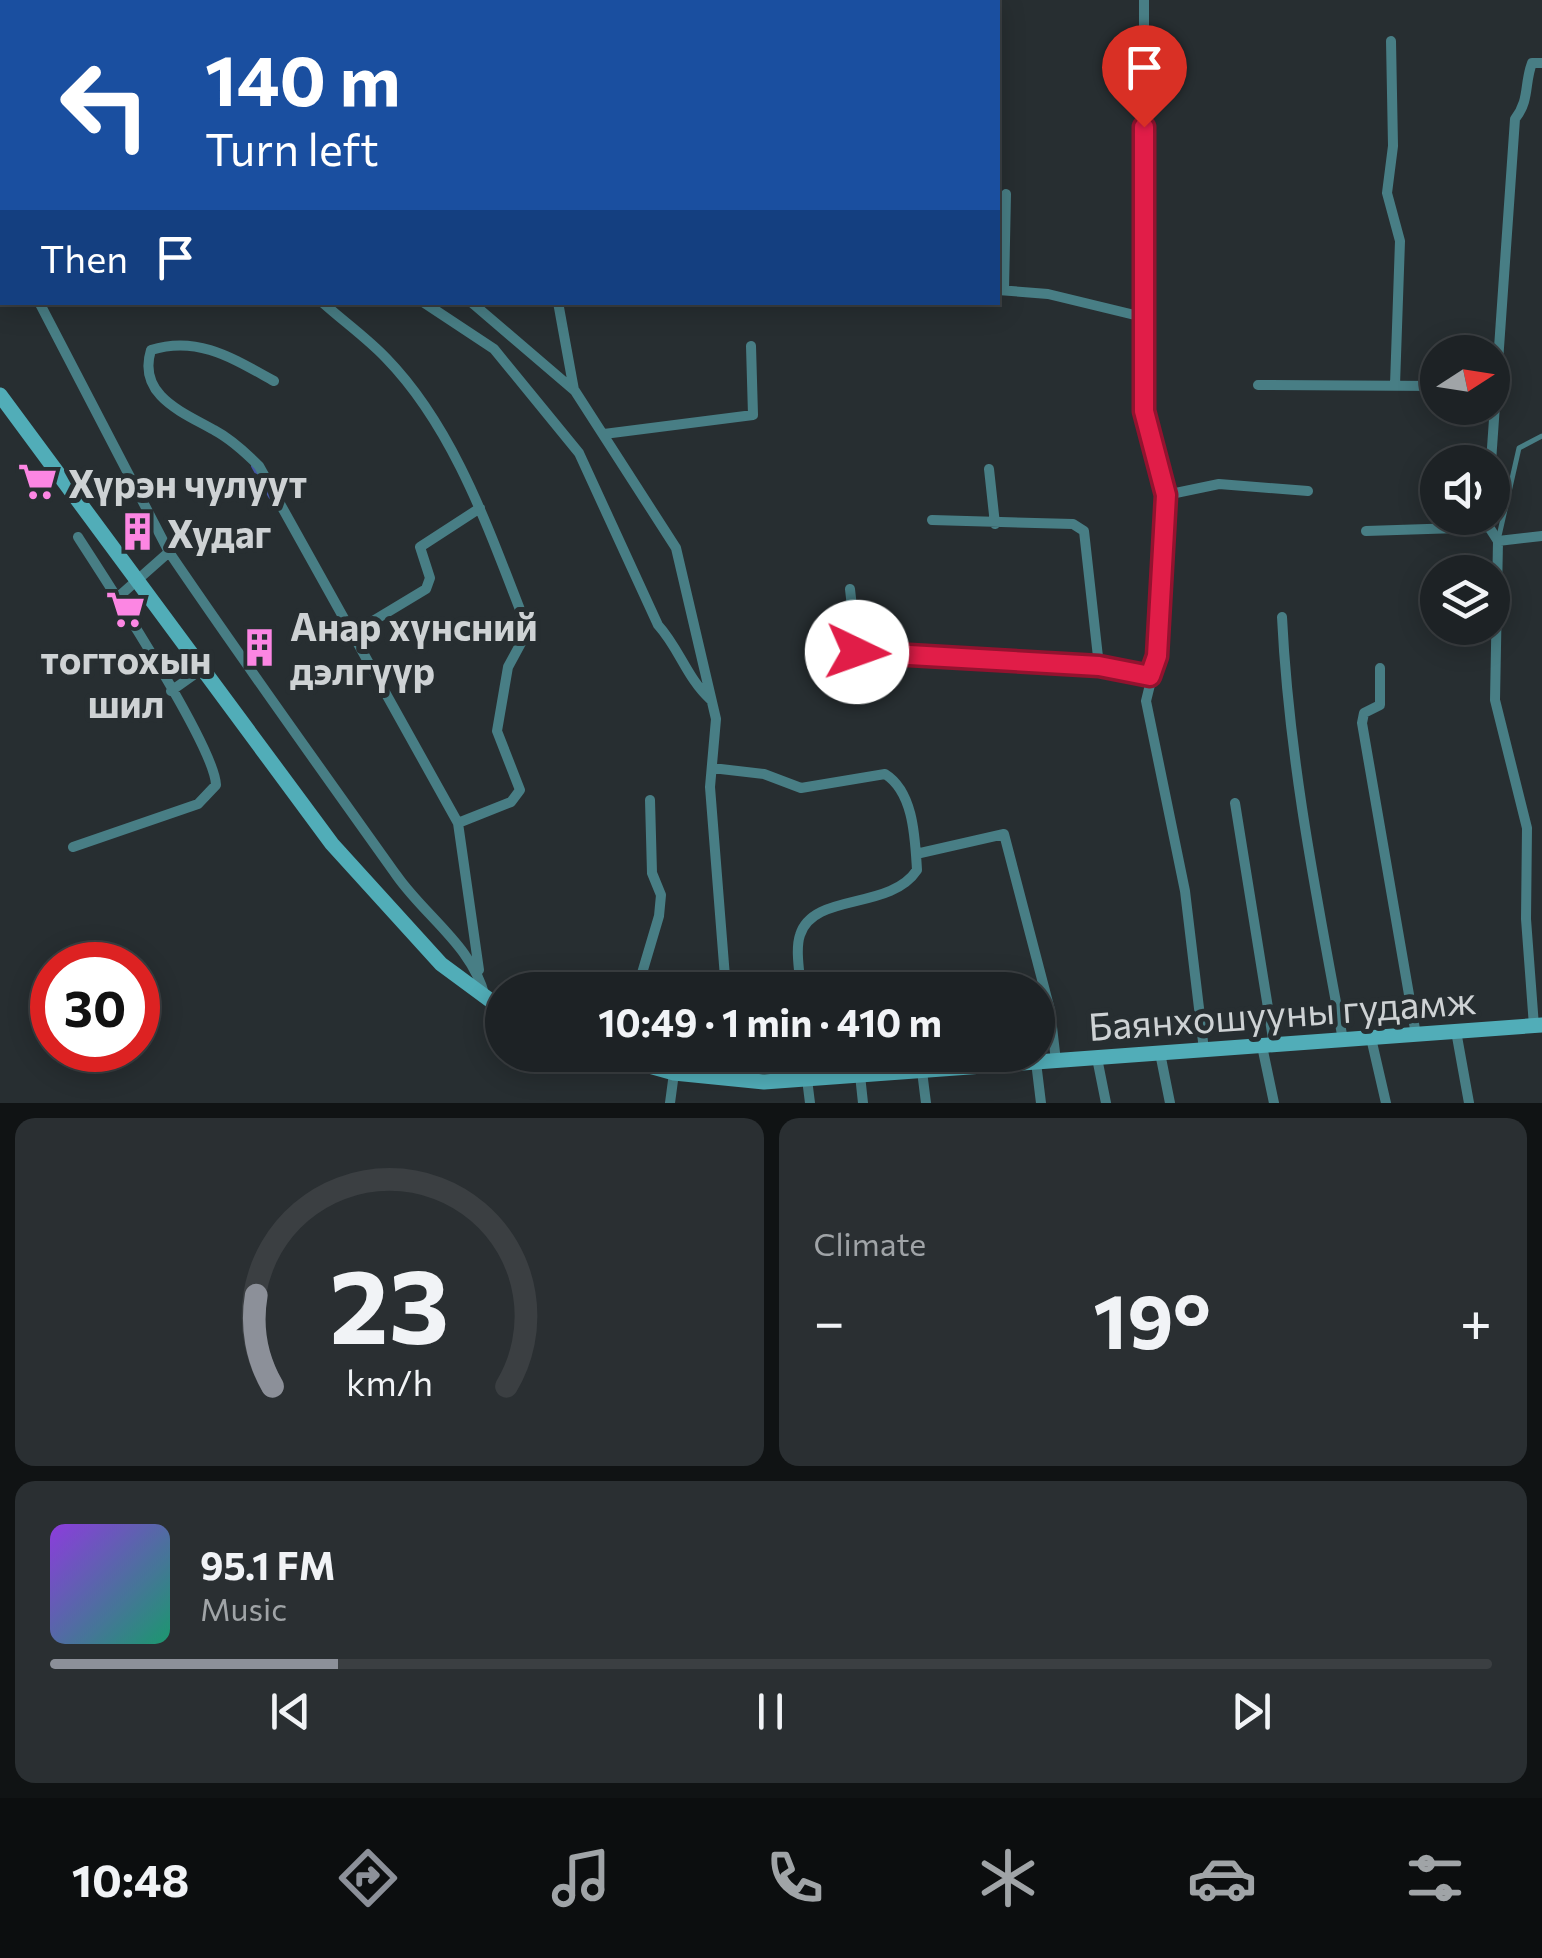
<!DOCTYPE html>
<meta charset="utf-8">
<style>
body{margin:0;font-family:Commissioner,sans-serif;background:#2a2f32;color:#f1f3f6;height:100vh;display:flex;flex-direction:column;font-size:38px;white-space:nowrap}
*{box-sizing:border-box;margin:0}
p{font-size:32px;color:#a0a4a7}
.icon{flex:none;width:55px;height:55px;fill:none;stroke:currentColor;stroke-width:2;stroke-linecap:round;stroke-linejoin:round}
.map{position:relative;height:1103px;overflow:hidden}
.sheet{display:flex;flex-direction:column;gap:15px;padding:15px;background:#101314;flex:1}
.sheet>*{flex:none}
.guide{position:absolute;left:0px;top:0px;width:1000px;height:305px;box-shadow:0 5px 25px #0003,0 0 0 2px #3b3f42;background:#1a4fa0;color:#fff;overflow:hidden}
.needle{width:65px;rotate:78deg}
.buttons{position:absolute;left:1420px;top:335px;display:grid;gap:20px}
.buttons a{display:grid;place-items:center;width:90px;height:90px;border-radius:50%;background:#1d2225;box-shadow:0 5px 25px #0003,0 0 0 2px #3b3f42;font-size:50px}
.speed{position:absolute;left:30px;top:942px;display:flex;gap:20px;font-size:50px;font-weight:700;text-align:center}
.speed>*{display:grid;place-content:center;width:130px;height:130px;border-radius:50%;background:#1d2225;box-shadow:0 5px 25px #0003,0 0 0 2px #3b3f42;line-height:1}
.speed .limit{border:15px solid #d22;background:#fff;color:#111}
.pin{position:absolute;display:grid;place-items:center;width:85px;height:85px;color:#fff;margin:-102px -42px;border-radius:50% 50% 50% 0;rotate:-45deg;box-shadow:0 0 10px #0007}
.pin .icon{rotate:45deg}
.me{position:absolute;width:110px;margin:-55px;rotate:93deg;stroke-linejoin:round;filter:drop-shadow(0 0 8px #0008)}
.turn{display:flex;align-items:center;gap:35px;height:210px;padding:0 40px;font-size:45px}
.turn .icon{width:130px;height:130px;stroke-width:2.5}
.turn b{display:block;font-size:70px;line-height:85px}
.then{display:flex;align-items:center;height:95px;padding:0 40px;background:#0003;gap:20px;font-size:38px}
.big{font-size:75px;font-weight:700;line-height:1.1}
.sheet .card{flex:1;display:flex;flex-direction:column;justify-content:center;gap:15px;min-width:0;padding:0 35px;border-radius:20px;background:#2a2f32}
.sheet .dial{align-items:center;gap:0}
.dial svg{height:260px;overflow:visible;fill:none;stroke:#3b3f42;stroke-width:7;stroke-linecap:round;text-anchor:middle}
.dial text{fill:#f1f3f6;stroke:none}
.song{display:flex;align-items:center;gap:30px}
.cover{width:120px;height:120px;border-radius:15px;background:linear-gradient(135deg,hsl(270 70% 55%),hsl(160 70% 35%))}
.played{height:10px;border-radius:5px;background:linear-gradient(90deg,#8c9099 20%,#3b3f42 20%)}
.keys{display:flex;justify-content:space-around;direction:ltr}
.heat{display:flex;justify-content:space-between;align-items:center;font-size:55px;direction:ltr}
.sheet .tiles{flex:1;display:grid;gap:15px;grid-template-columns:1fr 1fr}
.card:last-child{grid-column:span 2}
.trip{position:absolute;left:485px;top:972px;width:570px;height:100px;border-radius:50px;background:#1d2225;box-shadow:0 5px 25px #0003,0 0 0 2px #3b3f42;font-weight:700;line-height:100px;text-align:center}
.menu{display:flex;height:160px;justify-content:space-around;align-items:center;background:#0c0e0f;color:#a0a4a7}
.menu .icon{width:70px;height:70px}
.menu .active{color:#8c9099}
.menu b{font-size:45px;color:#f1f3f6}
.map>svg:first-child{display:block}
.lines{fill:none;stroke-linecap:round;stroke-linejoin:round}
.stream{stroke:#4557a7;stroke-width:4}
.service{stroke:#487e85;stroke-width:5}
.minor{stroke:#487e85;stroke-width:10}
.secondary{stroke:#51adb8;stroke-width:15}
.route-casing{stroke:#92132f;stroke-width:25}
.route{stroke:#e11d48;stroke-width:18}
.labels{text-anchor:middle;dominant-baseline:central;stroke-width:10;stroke-linejoin:round;paint-order:stroke}
.poi-label{font-size:38px;font-weight:bold;fill:#ced2d4;stroke:#272e31;text-anchor:start}
.street-label{font-size:38px;fill:#ced2d4;stroke:#272e31}
</style>
<div class="map">
<svg width="1542" height="1103" viewBox="0 0 1542 1103">
<rect width="100%" height="100%" fill="#272e31"/>
<g class="lines">
<path class="stream" d="M253,466L275,505"/>
<path class="service" d="M1499,536L1519,448L1542,436"/>
<path class="minor" d="M74,0L76,2
M185,0L187,2
M312,0L313,2
M385,0V2
M1144,0V411L1166,495L1157,656L1146,701L1185,891L1204,1050
M592,2V0
M1391,41L1393,146L1387,193L1400,241L1395,385
M0,159L2,163
M998,290L1048,294L1143,317
M1004,290L1006,194
M39,302L169,552L117,598
M322,302C343,321 367,338 386,358C457,431 491,537 528,630L508,667L497,731L520,790L511,802L458,823
M423,302L494,349L579,453L658,625C679,648 687,678 710,699
M471,302L575,391L676,548L716,719L710,787L726,990
M558,302L574,390
M274,381C234,359 198,335 151,350C137,395 182,412 214,430C231,439 245,452 259,466L458,823L479,970
M1258,385L1438,386
M604,434L753,415L751,346
M1491,462L1515,119C1530,100 1524,84 1532,63H1542
M989,469L995,524
M1166,495L1219,484L1308,491
M1489,518V527L1498,541L1495,700L1527,828L1526,919L1534,1026
M932,520L1073,524L1084,531L1099,666
M1366,531L1489,527
M1498,541L1542,536
M169,552C243,661 320,768 397,876C426,917 473,947 485,997
M850,589L857,653L1099,666L1150,676
M1282,617C1289,761 1317,899 1343,1040
M353,633L426,589L430,578L420,547L480,508
M1380,668V705L1364,713L1362,723L1416,1035
M171,691L202,669
M712,768L764,774L801,788L885,774C914,792 915,839 917,870C890,911 813,892 800,935C795,950 800,974 801,990
M1235,803L1274,1045
M73,847L198,804L216,785C215,747 104,577 78,537
M916,854L1004,834L1050,1010L1056,1061
M637,990L659,916L661,895L652,873L650,800
M1456,1031L1469,1103
M1371,1038L1386,1103
M1262,1046L1274,1103
M1160,1053L1170,1103
M729,1055L731,1079
M804,1055L810,1103
M1097,1058L1106,1103
M1036,1062L1041,1103
M922,1071L926,1103
M860,1075L863,1103
M670,1103L674,1073"/>
<path class="secondary" d="M0,395L332,844L441,964L502,1009
M610,1055L674,1073L764,1082L1542,1025"/>
</g>
<g class="lines">
<defs>
<path id="route" d="M857,652L1099,666L1150,676L1157,656L1166,495L1144,411V127"/>
</defs>
<use href="#route" class="route-casing"/>
<use href="#route" class="route"/>
</g>
<defs>
<symbol id="supermarket-bare" viewBox="-9 -9 18 18"><path d="M-6-5.5h2.5l.6 2H6L4.5 2H-2.5L-4.4-4H-6ZM-1.5 3.2a1.3 1.3 0 1 0 .1 0ZM3 3.2a1.3 1.3 0 1 0 .1 0Z" fill="#fc86e3" stroke="#272e31" stroke-width="2.5" paint-order="stroke"/></symbol>
<symbol id="building-bare" viewBox="-9 -9 18 18"><path d="M-4-6H4V6H1V3H-1V6H-4ZM-2.5-4.3h1.7v1.8h-1.7ZM.8-4.3h1.7v1.8H.8ZM-2.5-1h1.7V.8h-1.7ZM.8-1h1.7V.8H.8Z" fill="#fc86e3" stroke="#272e31" stroke-width="2.5" paint-order="stroke"/></symbol>
</defs>
<g fill-rule="evenodd">
<use href="#supermarket-bare" x="10" y="454" width="55" height="55"/>
<use href="#building-bare" x="110" y="504" width="55" height="55"/>
<use href="#supermarket-bare" x="98" y="582" width="55" height="55"/>
<use href="#building-bare" x="232" y="620" width="55" height="55"/>
</g>
<g class="labels">
<g class="poi-label">
<text x="68" y="482">Хүрэн чулуут</text>
<text x="167" y="532">Худаг</text>
<text x="290" y="625">Анар хүнсний<tspan x="290" dy="44">дэлгүүр</tspan></text>
<text x="126" y="658" text-anchor="middle">тогтохын<tspan x="126" dy="44">шил</tspan></text>
</g>
<g class="street-label">
<text transform="translate(1282 1012) rotate(-4)">Баянхошууны гудамж</text>
</g>
</g>
</svg>
<div class="buttons">
<a><svg class="needle" viewBox="-14 -14 28 28"><path d="M0-13l5 13h-10z" fill="#e53935"/><path d="M0 13l5-13h-10z" fill="#a0a4a7"/></svg></a>
<a><svg class="icon" aria-label="sound" viewBox="0 0 24 24"><path d="M4 9h4l5-4v14l-5-4H4zM17 9q2 3 0 6"/></svg></a>
<a><svg class="icon" aria-label="layers" viewBox="0 0 24 24"><path d="M12 4l9 5-9 5-9-5zM3 14l9 5 9-5"/></svg></a>
</div>
<div class="speed"><div class="limit">30</div></div>
<div class="pin" style="left:1144px;top:127px;background:#d93025"><svg class="icon" aria-label="arrive" viewBox="0 0 24 24"><path d="M6 21V4h12l-3 4 3 4H6"/></svg></div>
<svg class="me" style="left:857px;top:652px" viewBox="-20 -20 40 40"><circle r="19" fill="#fff"/><path d="M0-13L10 11 0 6-10 11z" fill="#e11d48"/></svg>
<div class="trip">10:49 · 1 min · 410 m</div>
<div class="guide">
<div class="turn"><svg class="icon" aria-label="left" viewBox="0 0 24 24"><path d="M17 20v-9H6M10 6l-5 5 5 5"/></svg><div><b>140 m</b>Turn left</div></div>
<div class="then">Then<svg class="icon" aria-label="arrive" viewBox="0 0 24 24"><path d="M6 21V4h12l-3 4 3 4H6"/></svg></div>
</div>
</div>
<section class="sheet">
<div class="tiles">
<div class="card dial"><svg viewBox="0 0 100 80">
<path d="M14 69A42 42 0 1 1 86 69"/>
<path d="M14 69A42 42 0 0 1 9 41" stroke="#8c9099"/>
<text x="50" y="56" font-size="32" font-weight="700">23</text>
<text x="50" y="72" font-size="11">km/h</text>
</svg></div>
<div class="card"><p>Climate</p>
<div class="heat"><a>−</a><b class="big">19°</b><a>+</a></div>
</div>
<div class="card">
<div class="song"><i class="cover"></i><div><b>95.1 FM</b><p>Music</p></div></div>
<div class="played"></div>
<div class="keys"><svg class="icon" aria-label="previous" viewBox="0 0 24 24"><path d="M18 5L8 12l10 7zM5 5v14"/></svg><svg class="icon" aria-label="pause" viewBox="0 0 24 24"><path d="M8 5v14M16 5v14"/></svg><svg class="icon" aria-label="next" viewBox="0 0 24 24"><path d="M6 5l10 7-10 7zM19 5v14"/></svg></div>
</div>
</div>
</section>
<nav class="menu">
<b>10:48</b>
<svg class="icon active" aria-label="directions" viewBox="0 0 24 24"><path d="M12 3l9 9-9 9-9-9zM9 14v-3h6M13 9l2 2-2 2"/></svg>
<svg class="icon" aria-label="music" viewBox="0 0 24 24"><path d="M9 18V5l10-2v13"/><circle cx="6" cy="18" r="3"/><circle cx="16" cy="16" r="3"/></svg>
<svg class="icon" aria-label="phone" viewBox="0 0 24 24"><path d="M5 4h4l2 5-3 2q2 4 5 5l2-3 5 2v4C11 20 4 13 5 4z"/></svg>
<svg class="icon" aria-label="climate" viewBox="0 0 24 24"><path d="M12 3v18M4 7l16 10M4 17L20 7"/></svg>
<svg class="icon" aria-label="car" viewBox="0 0 24 24"><path d="M5 17H2v-5l4-1 3-4h7l3 4 3 1v5h-3M9 17h6M6 11h13"/><circle cx="7" cy="17" r="2"/><circle cx="17" cy="17" r="2"/></svg>
<svg class="icon" aria-label="filters" viewBox="0 0 24 24"><path d="M4 7h16M4 17h16"/><circle cx="9" cy="7" r="2"/><circle cx="15" cy="17" r="2"/></svg>
</nav>
